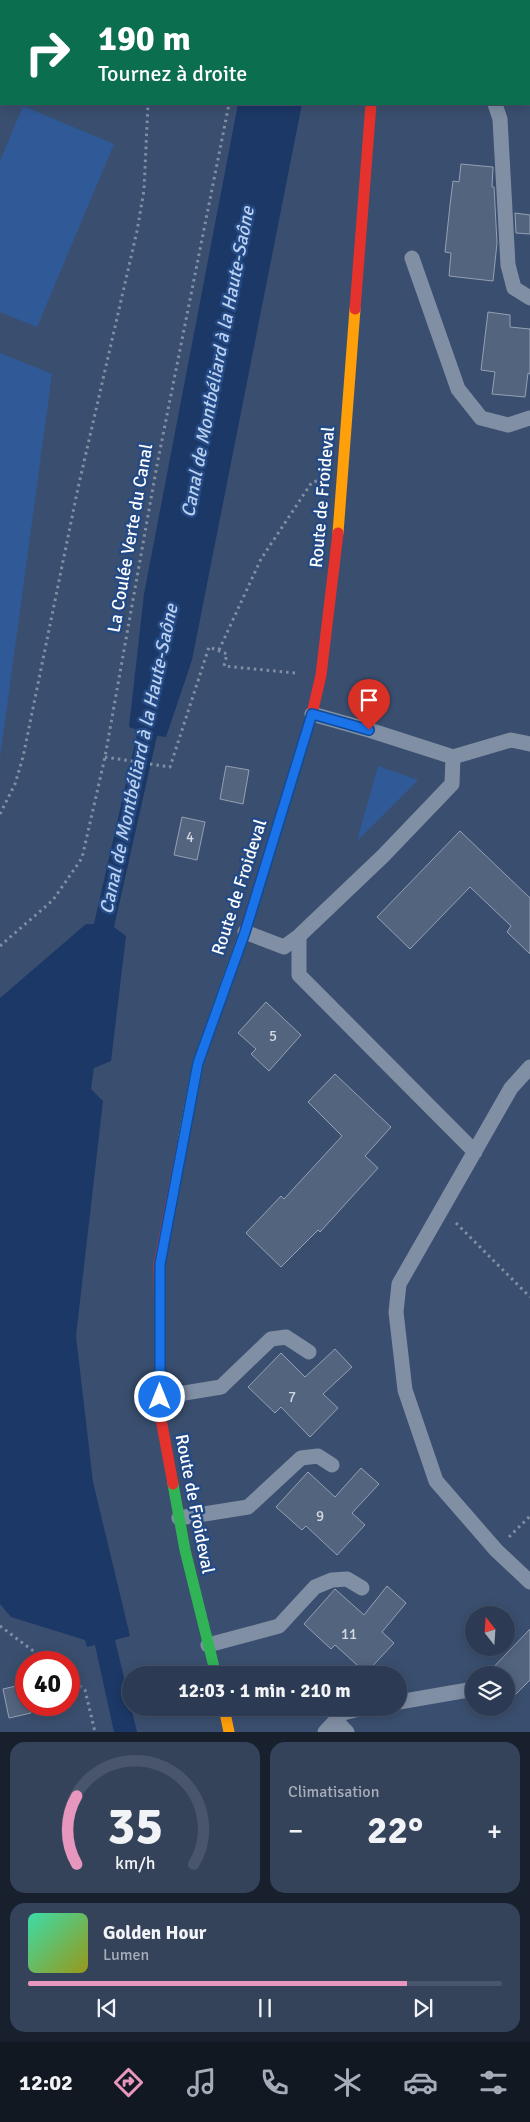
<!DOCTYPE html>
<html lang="fr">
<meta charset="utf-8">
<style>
body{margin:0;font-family:Signika,sans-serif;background:#34425a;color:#f1f3f6;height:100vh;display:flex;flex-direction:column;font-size:19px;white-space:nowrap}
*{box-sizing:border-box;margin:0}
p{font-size:16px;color:#a6adb8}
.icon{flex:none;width:28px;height:28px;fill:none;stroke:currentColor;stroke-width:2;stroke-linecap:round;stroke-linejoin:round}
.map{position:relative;height:1732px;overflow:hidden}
.panel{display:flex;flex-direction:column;gap:10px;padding:10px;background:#18202e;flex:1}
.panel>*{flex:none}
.guide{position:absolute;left:0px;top:0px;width:530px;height:105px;box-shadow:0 2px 12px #0003,0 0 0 1px #48556a;background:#0b6e4f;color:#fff;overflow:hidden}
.needle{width:32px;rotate:343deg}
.tools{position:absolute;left:465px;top:1606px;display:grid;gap:10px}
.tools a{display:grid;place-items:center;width:50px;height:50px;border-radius:50%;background:#2c3b53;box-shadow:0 2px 12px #0003,0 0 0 1px #48556a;font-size:25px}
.speed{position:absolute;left:15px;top:1651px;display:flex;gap:10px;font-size:25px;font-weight:700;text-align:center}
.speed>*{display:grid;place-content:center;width:65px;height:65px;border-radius:50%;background:#2c3b53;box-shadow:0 2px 12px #0003,0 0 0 1px #48556a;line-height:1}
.speed .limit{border:8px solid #d22;background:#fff;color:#111}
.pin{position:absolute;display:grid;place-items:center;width:42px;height:42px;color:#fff;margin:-51px -21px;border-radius:50% 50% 50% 0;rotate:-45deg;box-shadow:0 0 5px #0007}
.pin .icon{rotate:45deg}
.me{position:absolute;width:55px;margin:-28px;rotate:0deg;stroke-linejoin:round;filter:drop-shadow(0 0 4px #0008)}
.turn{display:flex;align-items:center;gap:18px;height:105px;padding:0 15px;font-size:22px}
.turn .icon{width:65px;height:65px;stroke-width:2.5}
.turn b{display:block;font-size:35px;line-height:42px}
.big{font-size:38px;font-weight:700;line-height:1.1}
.panel .card{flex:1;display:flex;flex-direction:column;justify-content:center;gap:8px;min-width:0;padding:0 18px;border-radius:15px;background:#34425a}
.panel .dial{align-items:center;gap:0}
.dial svg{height:130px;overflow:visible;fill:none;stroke:#48556a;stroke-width:7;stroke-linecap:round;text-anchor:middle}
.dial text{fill:#f1f3f6;stroke:none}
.song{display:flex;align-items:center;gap:15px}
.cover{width:60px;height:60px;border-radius:8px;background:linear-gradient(135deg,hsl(160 70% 55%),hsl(60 70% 35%))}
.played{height:5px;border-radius:2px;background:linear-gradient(90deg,#e797bd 80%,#48556a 80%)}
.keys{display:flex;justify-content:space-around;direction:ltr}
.heat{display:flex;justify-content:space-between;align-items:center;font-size:28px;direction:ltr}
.panel .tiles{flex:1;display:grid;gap:10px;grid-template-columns:1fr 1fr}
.card:last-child{grid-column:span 2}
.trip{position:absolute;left:122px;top:1666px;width:285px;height:50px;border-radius:25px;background:#2c3b53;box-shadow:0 2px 12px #0003,0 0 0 1px #48556a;font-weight:700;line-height:50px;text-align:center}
.menu{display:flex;height:80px;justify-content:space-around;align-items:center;background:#121821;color:#a6adb8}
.menu .icon{width:35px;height:35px}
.menu .active{color:#e797bd}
.menu b{font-size:22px;color:#f1f3f6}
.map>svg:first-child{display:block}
.green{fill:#305997}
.water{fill:#1c3866}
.building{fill:#53647e;stroke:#94a0b3}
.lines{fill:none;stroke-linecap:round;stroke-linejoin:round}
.path{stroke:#818fa5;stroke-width:3;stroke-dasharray:2.5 4;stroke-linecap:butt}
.lane{stroke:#818fa5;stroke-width:15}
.fast{stroke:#30b455;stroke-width:11}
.slow{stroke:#ff9f0a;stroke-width:11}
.jam{stroke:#e5322d;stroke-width:11}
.route-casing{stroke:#114b97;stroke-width:12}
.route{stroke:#1a73e8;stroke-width:9}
.labels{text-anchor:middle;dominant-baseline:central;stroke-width:5;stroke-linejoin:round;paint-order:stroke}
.number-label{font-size:15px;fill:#d4d8df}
.street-label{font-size:18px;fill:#fff;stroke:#244a85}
.water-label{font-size:19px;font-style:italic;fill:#bad0f0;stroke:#244a85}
</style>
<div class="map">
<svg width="530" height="1732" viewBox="0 0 530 1732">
<rect width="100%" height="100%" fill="#3a4f6f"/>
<path class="green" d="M23,106L114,144L37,327L0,312V161Z
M0,353L52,374L0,758Z
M378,766L418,780L357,841Z"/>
<path class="water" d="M238,104H302L192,660L166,737L157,736L114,927L126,936L111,1061L94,1068L91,1089L103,1101L76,1336L93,1482L130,1636L115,1640L137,1732H114L95,1645L87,1647L85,1640L11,1617L0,1604V998L86,924H94L138,730L129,727L144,594Z"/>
<path class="building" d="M461,164L493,167L492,187H494L497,243L493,281L449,276L451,253L445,252L450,205L453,181L459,182Z
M515,213L530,215V234L516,233Z
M488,312L510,315V327L530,329V374L528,373L525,397L492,394L495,372L481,370Z
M226,766L249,770L243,804L220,799Z
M182,817L205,822L197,860L174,855Z
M460,831L530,898V954L507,932L511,926L470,887L410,949L377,917Z
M266,1002L301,1035L269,1071L251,1054L256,1049L238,1033Z
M335,1074L391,1127L365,1156L378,1168L320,1232L318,1230L281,1267L246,1233L281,1196L284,1199L342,1136L308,1102Z
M335,1349L352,1367L323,1394L338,1408L310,1437L281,1407L275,1413L248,1387L281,1353L305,1377Z
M361,1468L379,1484L352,1513L365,1525L337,1555L306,1526L302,1530L276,1507L308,1472L335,1497Z
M387,1586L406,1603L382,1632L394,1643L366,1673L335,1645L331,1649L304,1624L335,1589L364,1615Z
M530,1629V1680L506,1704V1675H486Z
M25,1684L26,1705H30L31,1713L9,1718L3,1689Z"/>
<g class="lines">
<path class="path" d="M144,0V1
M222,0V1
M219,650L261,559L312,482L317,481
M105,757L170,767L209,647L227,654L224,666L295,673
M0,814L15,784L23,757L78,488L137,231L144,190L148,104
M0,946L53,900L82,858L105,757L157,465L229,104
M456,1223L530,1297
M509,1537L530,1516
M0,1626L48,1662
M69,1678L85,1690L95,1732"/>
<path class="lane" d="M524,1L527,0
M495,104L500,119L508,265L514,288L530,298
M412,258L458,389L481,418L508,425L530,418
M453,757L511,740L530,744
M245,932L284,947L299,936L383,856L452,784L453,757L369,730L312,714
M299,936V975L475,1152
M530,1067L511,1088L399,1284L396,1312L405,1390L436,1481L496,1550L530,1582
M160,1397L221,1387L271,1339L286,1337L309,1352
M179,1518L248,1507L301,1458L318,1456L332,1465
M208,1645L279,1626L315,1587L332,1580L347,1579L362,1588
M399,1702L474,1689
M336,1721L347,1732
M325,1732L343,1713L364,1708"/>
<path class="fast" d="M173,1484L185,1550L216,1675"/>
<path class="slow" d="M377,1L378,0
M338,533L355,309
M183,1140L198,1063L245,931
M224,1708L229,1732"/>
<path class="jam" d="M355,309L371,104
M245,931L312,714L321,675L338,533
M173,1484L161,1419L159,1264L183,1140"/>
</g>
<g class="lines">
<defs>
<path id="route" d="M160,1397V1264L198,1063L245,932L312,714L369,730"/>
</defs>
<use href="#route" class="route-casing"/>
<use href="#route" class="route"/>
</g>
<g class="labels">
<g class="number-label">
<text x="190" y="837">4</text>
<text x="273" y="1036">5</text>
<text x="292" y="1397">7</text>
<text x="320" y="1516">9</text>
<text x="349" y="1634">11</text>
</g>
<g class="street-label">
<text transform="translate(322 497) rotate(-85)">Route de Froideval</text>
<text transform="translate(130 538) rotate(-80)">La Coulée Verte du Canal</text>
<text transform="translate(239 887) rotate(-72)">Route de Froideval</text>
<text transform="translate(195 1504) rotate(79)">Route de Froideval</text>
</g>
<g class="water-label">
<text transform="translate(218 362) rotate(-79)">Canal de Montbéliard à la Haute-Saône</text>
<text transform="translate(139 759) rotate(-78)">Canal de Montbéliard à la Haute-Saône</text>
</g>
</g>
</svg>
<div class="tools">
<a><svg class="needle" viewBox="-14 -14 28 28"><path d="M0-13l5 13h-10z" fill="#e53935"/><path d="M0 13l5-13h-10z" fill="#a6adb8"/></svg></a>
<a><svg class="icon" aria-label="layers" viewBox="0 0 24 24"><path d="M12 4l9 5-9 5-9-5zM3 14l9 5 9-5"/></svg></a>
</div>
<div class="speed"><div class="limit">40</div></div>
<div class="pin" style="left:369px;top:730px;background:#d93025"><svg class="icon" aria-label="arrive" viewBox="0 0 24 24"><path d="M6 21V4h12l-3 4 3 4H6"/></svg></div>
<svg class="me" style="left:160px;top:1397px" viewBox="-20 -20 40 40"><circle r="17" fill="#1a73e8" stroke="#fff" stroke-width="3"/><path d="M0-11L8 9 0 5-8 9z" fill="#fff"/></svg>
<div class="trip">12:03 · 1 min · 210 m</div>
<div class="guide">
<div class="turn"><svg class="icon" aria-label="right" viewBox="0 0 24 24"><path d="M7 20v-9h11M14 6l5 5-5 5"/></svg><div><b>190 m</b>Tournez à droite</div></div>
</div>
</div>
<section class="panel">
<div class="tiles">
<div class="card dial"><svg viewBox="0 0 100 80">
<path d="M14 69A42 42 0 1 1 86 69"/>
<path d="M14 69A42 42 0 0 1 14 27" stroke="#e797bd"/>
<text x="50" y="56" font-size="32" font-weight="700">35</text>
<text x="50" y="72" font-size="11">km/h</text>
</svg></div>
<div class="card"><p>Climatisation</p>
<div class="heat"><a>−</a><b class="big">22°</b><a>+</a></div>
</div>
<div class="card">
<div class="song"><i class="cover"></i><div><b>Golden Hour</b><p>Lumen</p></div></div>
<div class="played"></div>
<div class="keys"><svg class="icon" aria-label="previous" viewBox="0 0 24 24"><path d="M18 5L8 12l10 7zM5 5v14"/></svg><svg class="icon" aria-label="pause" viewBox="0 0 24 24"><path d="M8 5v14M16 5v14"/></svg><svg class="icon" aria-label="next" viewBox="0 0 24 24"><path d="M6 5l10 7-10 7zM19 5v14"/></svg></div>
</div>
</div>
</section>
<nav class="menu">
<b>12:02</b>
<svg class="icon active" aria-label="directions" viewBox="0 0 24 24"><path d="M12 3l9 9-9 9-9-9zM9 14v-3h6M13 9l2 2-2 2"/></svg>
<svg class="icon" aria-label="music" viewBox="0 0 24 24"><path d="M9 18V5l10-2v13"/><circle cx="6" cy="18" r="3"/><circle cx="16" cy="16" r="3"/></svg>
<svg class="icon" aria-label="phone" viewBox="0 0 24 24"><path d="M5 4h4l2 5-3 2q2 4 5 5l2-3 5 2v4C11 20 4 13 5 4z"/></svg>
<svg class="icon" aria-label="climate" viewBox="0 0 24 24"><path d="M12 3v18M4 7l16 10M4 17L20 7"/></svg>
<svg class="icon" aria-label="car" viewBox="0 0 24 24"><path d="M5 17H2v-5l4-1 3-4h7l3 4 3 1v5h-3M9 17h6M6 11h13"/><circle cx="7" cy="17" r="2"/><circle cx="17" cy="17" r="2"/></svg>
<svg class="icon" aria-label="filters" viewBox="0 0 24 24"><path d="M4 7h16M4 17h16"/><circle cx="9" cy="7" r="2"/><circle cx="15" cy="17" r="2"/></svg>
</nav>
